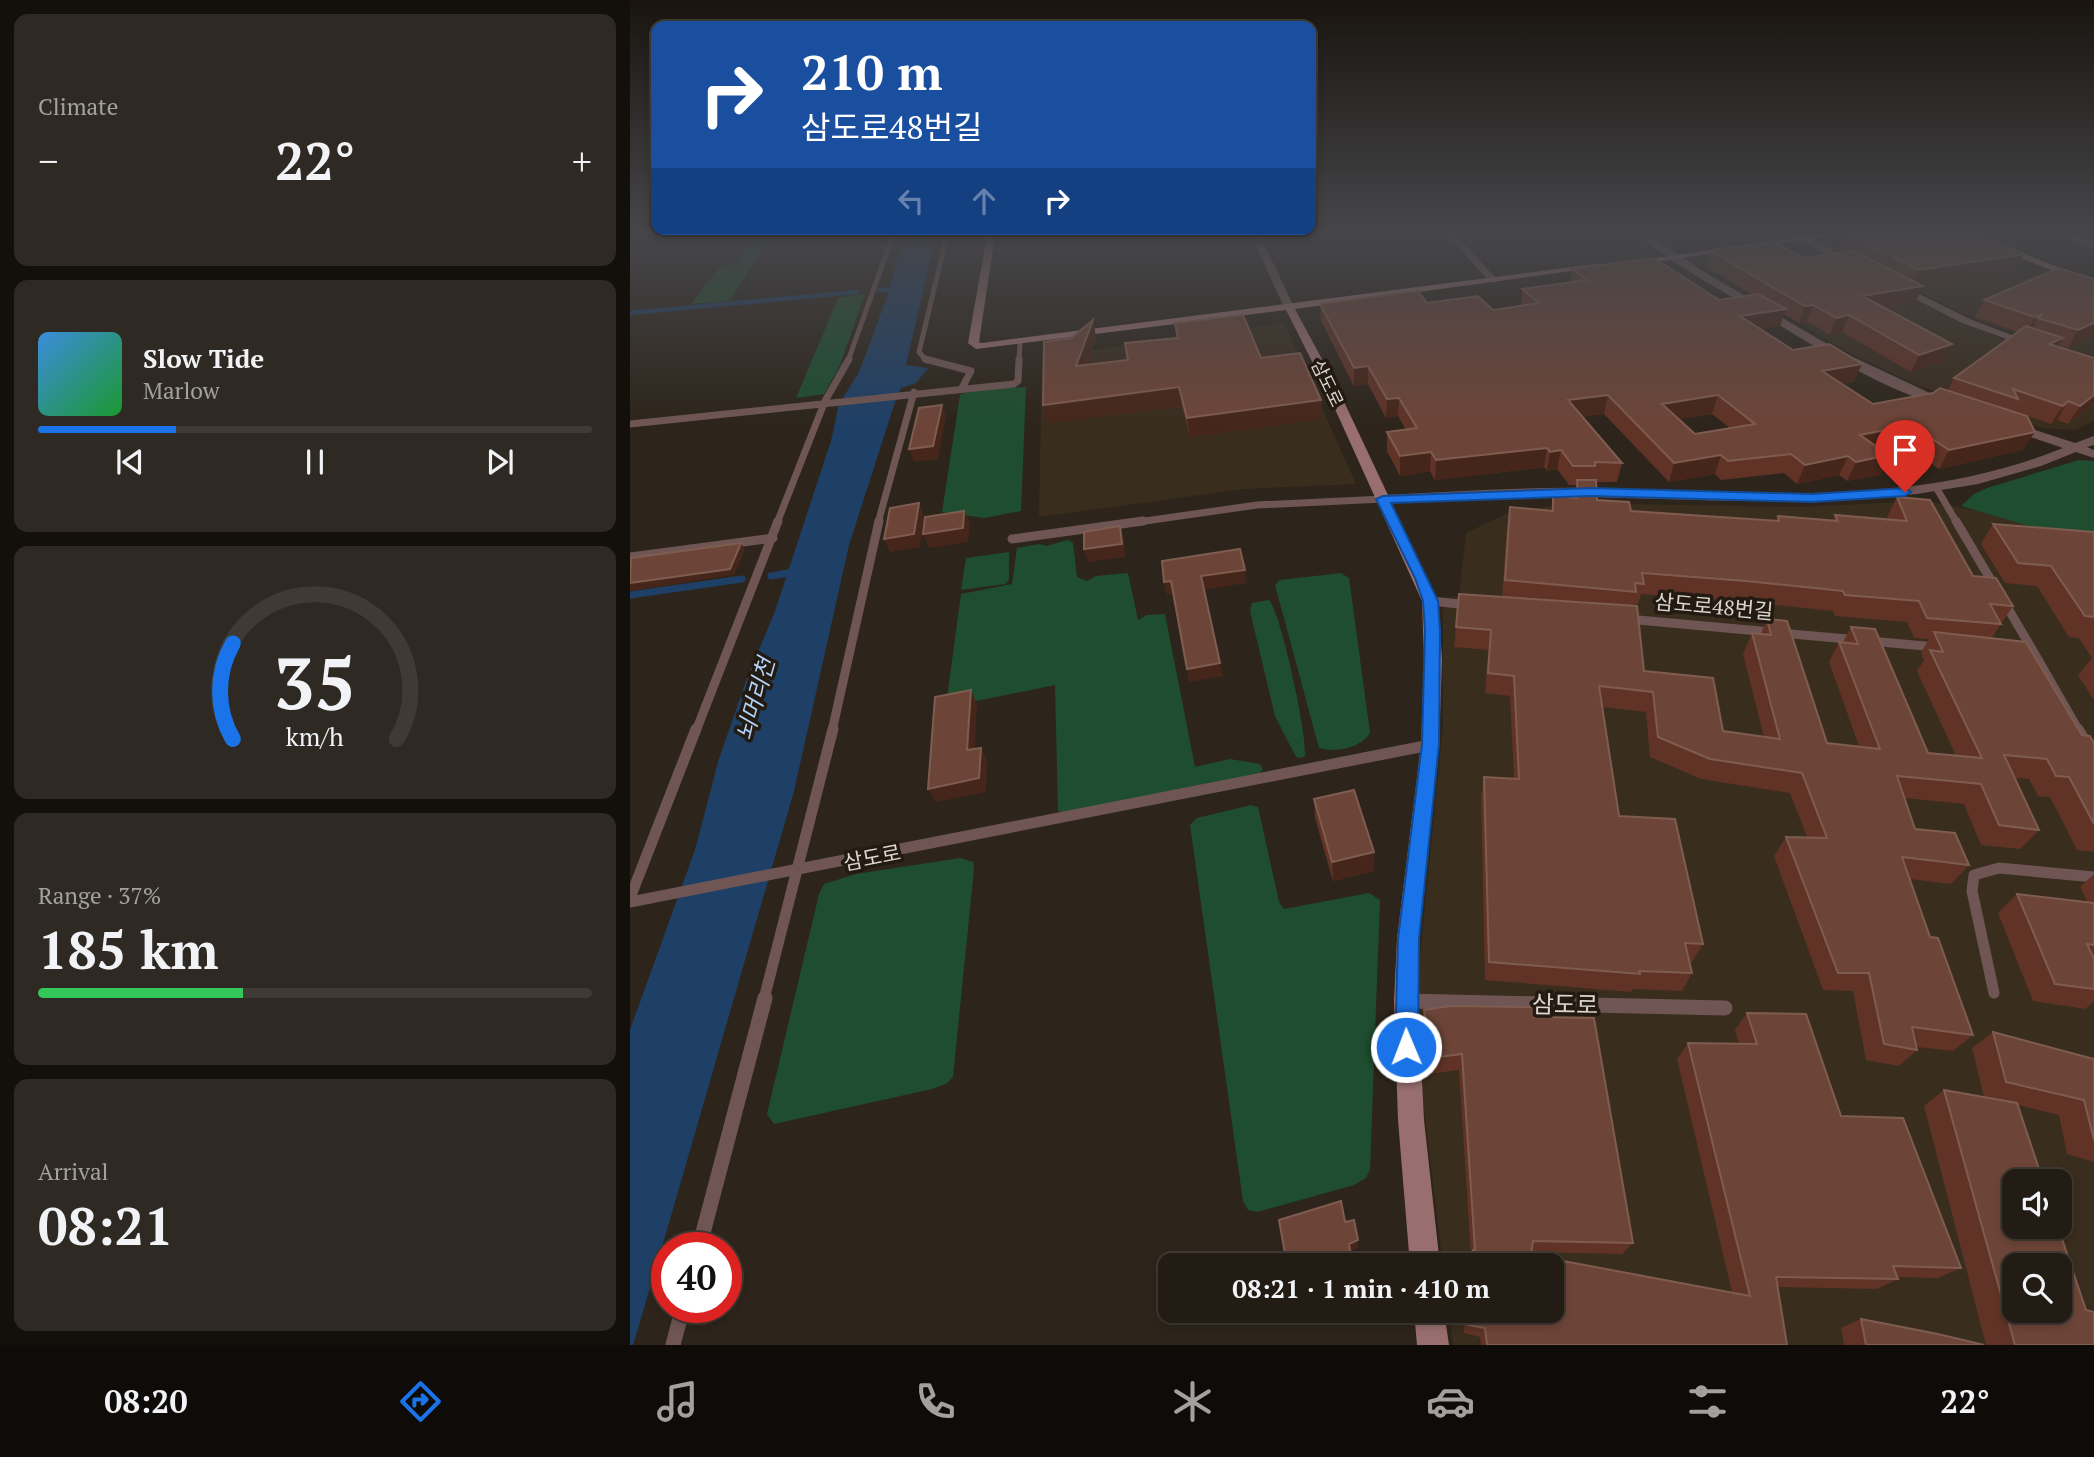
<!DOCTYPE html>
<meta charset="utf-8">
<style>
body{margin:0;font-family:"PT Serif","Noto Sans KR",serif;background:#2e2922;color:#f1f3f6;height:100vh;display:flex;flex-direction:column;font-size:26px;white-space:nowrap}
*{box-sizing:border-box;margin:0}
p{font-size:23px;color:#a2a1a0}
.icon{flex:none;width:38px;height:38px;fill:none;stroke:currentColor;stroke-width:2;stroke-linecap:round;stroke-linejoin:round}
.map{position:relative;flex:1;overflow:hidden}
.details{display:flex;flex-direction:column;gap:14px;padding:14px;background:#130f0b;width:630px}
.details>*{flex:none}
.banner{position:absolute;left:21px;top:21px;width:665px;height:214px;border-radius:14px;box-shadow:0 4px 10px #0003,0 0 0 2px #3f3a34;background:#1a4fa0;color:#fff;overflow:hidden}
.controls{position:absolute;left:1372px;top:1169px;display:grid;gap:14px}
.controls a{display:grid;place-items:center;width:70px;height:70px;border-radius:14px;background:#221c14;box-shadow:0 4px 10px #0003,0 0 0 2px #3f3a34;font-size:35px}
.speed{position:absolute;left:21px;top:1232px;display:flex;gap:14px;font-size:35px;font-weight:700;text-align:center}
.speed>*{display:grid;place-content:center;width:91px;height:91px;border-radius:50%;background:#221c14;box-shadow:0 4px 10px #0003,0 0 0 2px #3f3a34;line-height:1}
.speed .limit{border:10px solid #d22;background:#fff;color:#111}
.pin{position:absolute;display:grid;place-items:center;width:60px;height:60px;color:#fff;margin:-72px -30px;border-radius:50% 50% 50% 0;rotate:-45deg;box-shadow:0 0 7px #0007}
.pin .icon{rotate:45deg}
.me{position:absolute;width:77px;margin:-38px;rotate:359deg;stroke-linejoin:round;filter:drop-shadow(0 0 5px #0008)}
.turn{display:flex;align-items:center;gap:24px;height:147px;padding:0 35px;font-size:32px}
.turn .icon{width:91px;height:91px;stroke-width:2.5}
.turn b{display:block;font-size:49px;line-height:60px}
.lanes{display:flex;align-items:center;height:66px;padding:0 35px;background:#0003;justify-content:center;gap:35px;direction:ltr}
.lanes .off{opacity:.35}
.big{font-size:52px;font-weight:700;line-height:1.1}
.details .widget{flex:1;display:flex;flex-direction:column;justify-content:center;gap:10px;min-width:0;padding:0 24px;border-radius:14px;background:#2e2922}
.details .dial{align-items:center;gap:0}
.dial svg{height:182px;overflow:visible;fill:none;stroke:#3f3a34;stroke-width:7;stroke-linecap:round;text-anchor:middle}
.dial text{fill:#f1f3f6;stroke:none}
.song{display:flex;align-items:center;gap:21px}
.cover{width:84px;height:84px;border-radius:10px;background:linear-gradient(135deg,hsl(210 70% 55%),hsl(130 70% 35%))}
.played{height:7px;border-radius:4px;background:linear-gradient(90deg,#1a73e8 25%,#3f3a34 25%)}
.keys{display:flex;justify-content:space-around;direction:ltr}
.heat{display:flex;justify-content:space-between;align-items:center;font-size:38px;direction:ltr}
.charge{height:10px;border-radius:5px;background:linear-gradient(90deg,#34c759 37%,#3f3a34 0)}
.trip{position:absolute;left:528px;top:1253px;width:406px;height:70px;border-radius:14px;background:#221c14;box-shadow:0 4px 10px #0003,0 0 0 2px #3f3a34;font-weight:700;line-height:70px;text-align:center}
.dock{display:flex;height:112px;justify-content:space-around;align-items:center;background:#0e0b08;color:#a2a1a0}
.dock .icon{width:49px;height:49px}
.dock .active{color:#1a73e8}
.dock b{font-size:32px;color:#f1f3f6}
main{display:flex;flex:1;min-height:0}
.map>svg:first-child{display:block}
.built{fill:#392d1e;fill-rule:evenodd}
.green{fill:#1e4e2f}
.water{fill:#1f4066}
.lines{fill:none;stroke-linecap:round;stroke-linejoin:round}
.stream-far1{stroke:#1f4066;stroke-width:4.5}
.stream{stroke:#1f4066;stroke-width:7}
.lane-far4{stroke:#6f5654;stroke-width:5}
.lane-far3{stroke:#6f5654;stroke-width:7}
.lane-far2{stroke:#6f5654;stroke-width:9}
.lane-far1{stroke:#6f5654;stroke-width:11}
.lane{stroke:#6f5654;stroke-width:15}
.street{fill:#6f5654;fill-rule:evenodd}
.secondary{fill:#986f6e;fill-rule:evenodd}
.wall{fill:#603326;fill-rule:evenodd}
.shaded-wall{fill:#46261a}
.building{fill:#6d4538;stroke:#7f5c50;stroke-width:2;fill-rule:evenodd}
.route{fill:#1a73e8;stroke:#114b97;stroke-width:2}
.labels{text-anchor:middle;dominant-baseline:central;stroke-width:7;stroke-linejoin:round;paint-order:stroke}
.far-street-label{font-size:18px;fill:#dbd6cf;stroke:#231b12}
.street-label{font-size:21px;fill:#dbd6cf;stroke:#231b12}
.water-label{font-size:23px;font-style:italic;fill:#b3d3f9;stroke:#231b12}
.near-street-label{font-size:24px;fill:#dbd6cf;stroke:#231b12}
</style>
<main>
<section class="details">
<div class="widget"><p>Climate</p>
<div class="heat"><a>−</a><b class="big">22°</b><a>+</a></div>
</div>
<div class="widget">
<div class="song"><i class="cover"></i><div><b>Slow Tide</b><p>Marlow</p></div></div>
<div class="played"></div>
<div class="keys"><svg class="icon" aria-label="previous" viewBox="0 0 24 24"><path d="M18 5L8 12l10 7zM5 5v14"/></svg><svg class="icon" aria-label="pause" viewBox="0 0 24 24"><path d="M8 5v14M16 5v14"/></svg><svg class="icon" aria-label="next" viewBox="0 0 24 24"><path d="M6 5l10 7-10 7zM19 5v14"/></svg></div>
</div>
<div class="widget dial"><svg viewBox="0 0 100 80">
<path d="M14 69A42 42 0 1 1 86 69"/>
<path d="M14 69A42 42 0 0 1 14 27" stroke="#1a73e8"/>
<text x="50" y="56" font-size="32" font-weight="700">35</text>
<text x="50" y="72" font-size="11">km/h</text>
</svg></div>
<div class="widget"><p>Range · 37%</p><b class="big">185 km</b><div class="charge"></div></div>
<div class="widget"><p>Arrival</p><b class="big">08:21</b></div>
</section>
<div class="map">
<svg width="1464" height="1345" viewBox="0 0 1464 1345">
<rect width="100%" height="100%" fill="#2d251b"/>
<path class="built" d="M1291,235L1464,296V359L1345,320L1202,248Z
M1188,249L1328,321L1396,347L1464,367V421L1446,430L1412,428L1285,384L1223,355L1073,266Z
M654,323L726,484L614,489L409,517L412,357Z
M1297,501L1358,513L1464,545V1345H823L819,1311H922V1265H813L789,1070V965L813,727V597H829L836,533L880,512L944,503L1168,507ZM1384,1181H1430V1227H1384ZM1384,1265H1430V1311H1384Z"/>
<path class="green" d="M138,240L100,301L61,304L90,266L106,262L122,242Z
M235,294L210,365L194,394L166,398L208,298Z
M396,387L391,511L354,518L312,512L330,395L339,391Z
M1449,460L1464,461V545L1331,506L1344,494L1357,488Z
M438,540L443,543L447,577L457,581L466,576L498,573L508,620L517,615L535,614L565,767L600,759L630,764L633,770L628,774L433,813L428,811L425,685L326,705L317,698L331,594L382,584L387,548L410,544L416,546Z
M379,552V580L375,584L331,590L336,558Z
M711,573L719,578L740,733C731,748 705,753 689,748L645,585L650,580Z
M639,600C651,613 677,734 675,755L672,758L666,757L645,716L620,611L622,603Z
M621,805L628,807L649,902L654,909L739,893L750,900L740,1169L736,1178L724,1185L627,1212L618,1210L613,1201L560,825L567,818Z
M330,858L343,862L344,869L323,1077L316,1084L302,1089L144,1124L137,1114L189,894L194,884L226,874Z"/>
<path class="water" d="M274,235H306L276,365L298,368L286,383L271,388L266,399L219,545L164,791L25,1271L3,1345H0V1030L65,850L88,762L117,678L144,614L201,441L209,404L228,374L236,354L258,294Z"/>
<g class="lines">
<path class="stream-far1" d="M249,290L266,289
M0,313L227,292"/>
<path class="stream" d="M141,576L164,572
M0,595L112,579"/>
<path class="lane-far4" d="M218,361L263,235
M297,361L289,352L317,235
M389,361L390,343"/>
<path class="lane-far3" d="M295,359L341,371L332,388
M0,424L384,384L388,381L389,359
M1307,489L1327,523
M147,523L195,401L219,359
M248,523L284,392
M501,523L627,505L753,499"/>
<path class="lane-far2" d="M1326,521L1365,587
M382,539L513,521
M0,557L143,538
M1373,600L1406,656L1394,654
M800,601L839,605
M997,619L1306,647
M1406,656L1449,731
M66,731L148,521
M202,731L249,521"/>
<path class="lane-far1" d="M1448,729L1464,756
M0,898L66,729
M0,902L800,745
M1364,993L1342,891L1344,875L1369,868L1464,877
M134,999L203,729"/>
<path class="lane" d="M776,1001L1095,1008
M69,1248L135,998
M43,1345L53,1307"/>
<path class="street" d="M621,235H630L664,307L663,309L654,307Z
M817,235H826L866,278V282H860Z
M1009,235H1019L1076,273L1204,348L1321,403L1315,407C1244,387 1179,342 1116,305C1080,284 1040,263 1009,235Z
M1431,235H1444L1464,243V249Z
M1172,237H1178L1230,265L1222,267L1172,241Z
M1269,284L1340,319L1408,345L1399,347L1332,323L1266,289L1264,287Z
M1381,422L1445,443L1464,436V445L1457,447L1464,450V458L1446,452L1411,466L1348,484L1287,494L1226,500L1103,501L923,496L753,503L746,499L753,495C820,492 888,487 955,488C1115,492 1281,510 1433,448L1377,429V423Z"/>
<path class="secondary" d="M357,235H365L349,342L352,343L965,264L970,267L665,309L707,387L808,601L812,660L809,745L789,939L788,1001L794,1120L810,1265H780L768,1120L764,1001L767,939L791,745L794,660L792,601L695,387L656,310L346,349L338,343Z
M1183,235H1209L1004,265L999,262Z
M1332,235H1345L1464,281V287Z
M784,1311H814L819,1345H787Z"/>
</g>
<path class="wall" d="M1215,235H1349L1385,270L1291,285L1286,302L1254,308L1314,361L1281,372L1212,332L1200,335L1177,321L1169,323L1154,314L1150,326L1130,329L1163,350L1224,382L1212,384L1243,404L1318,390L1324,378L1388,332L1345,317L1354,300L1464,279V335L1438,348L1429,345L1427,347L1464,358V403L1438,424L1427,420L1421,424L1382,410L1393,450L1309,469L1272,443L1249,448L1259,455L1250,475L1217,481L1209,475L1167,484L1154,473L1091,480L1085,474L1039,482L974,414L952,416L992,463L987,482H966L967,500L1001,511L1146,521L1148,516L1203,520L1205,515L1258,519L1257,517L1267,497L1343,576L1383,606L1361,639L1452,735L1464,743V852L1447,850L1420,797L1408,796L1399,779L1384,778L1409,830L1390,849L1351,845L1334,804L1275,798L1285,829L1339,865L1321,884L1280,879L1300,937L1343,1035L1323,1051L1287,1047V1050L1269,1066L1236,1060L1223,991L1193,990L1144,856L1156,837H1177L1160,793L1071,779L1020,757L1016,712L972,707L989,816L1073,944L1062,962H1060L1062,973L1052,991L1003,989L1001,992L855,980L851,797L854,777L884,779L880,696L855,693L858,650L824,647L829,594L872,597L877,527L880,507L921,511L923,496L944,498L946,485H939L927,469L917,471L914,467L805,480L800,471L770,476L757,451V432L776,430L768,416L756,418L738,384L724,386L691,321L690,304L797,303L863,310L891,306L892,289L940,282L942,269L1089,300L1123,295L1076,266L1080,251L1173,258L1217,252L1211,248ZM1082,414L1100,428L1065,434L1049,419ZM1011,594L1108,601L1203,611L1205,616L1277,622L1284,638L1299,639L1291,653L1294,660L1287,671L1326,756L1298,753L1221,627L1213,642H1209L1199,662L1229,746L1197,743L1137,619L1131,634L1122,633L1113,654L1134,737L1093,731L1014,671L1002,606L1003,604H1008Z
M463,320L466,337L457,365L498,360L547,338L545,323L631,358L691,400L692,419L560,437L552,406L419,423L441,338Z
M1363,524L1464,532V700L1448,675L1462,658L1449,638L1439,637L1407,586L1375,583L1351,544Z
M684,799L744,852V871L703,881L685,818Z
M1464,874V1002L1455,1009L1403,1001L1368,913L1387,894L1458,903L1450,887Z
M794,1010L904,1017L1003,1243L992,1254L901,1252V1255L1102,1292L1047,1059L1058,1043L1109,1044L1105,1030L1117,1013L1211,1116L1331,1268L1308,1278L1267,1277L1268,1279L1247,1289L1148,1287L1157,1345H851L850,1337L834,1333L835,1311H922V1265H838L841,1255L829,1070L798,1074L792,1027Z
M1363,1032L1464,1059V1162L1437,1154L1429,1115L1388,1105L1456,1310L1464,1345H1356L1294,1106L1314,1090L1354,1097L1342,1048Z
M1231,1319L1354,1345H1214L1211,1328Z"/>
<path class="shaded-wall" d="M1394,254L1385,270L1281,286L1288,270Z
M1293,286L1286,302L1226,312L1232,296Z
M1183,305L1177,321L1169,323L1175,306Z
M1156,309L1150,326L1105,333L1110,316Z
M1413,314L1408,318L1400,333L1395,334L1405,317Z
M1219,315L1212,332L1200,335L1206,318Z
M463,320L466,337L450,384L446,366Z
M1464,323V335L1438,348L1448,330Z
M1433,338L1423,355L1419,344Z
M1322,344L1314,361L1281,372L1289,355Z
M1232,364L1224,382L1185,389L1192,371Z
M738,366V384L724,386V368Z
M549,387L552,406L419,423L413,405Z
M978,395L974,414L935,419L938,400Z
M1088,395L1082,414L1027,422L1032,404Z
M1464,395V403L1438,424L1450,406Z
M769,398L768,416L756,418L757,399Z
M691,400L692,419L560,437L557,418Z
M1438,401L1427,420L1421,424L1433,406Z
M312,405L316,417L308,459L284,462L279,449Z
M1281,425L1272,443L1221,454L1230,435Z
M1405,432L1393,450L1309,469L1319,450Z
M917,448L914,467L805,480L806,460Z
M931,450L927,469L917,471L920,452Z
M801,452L800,471L770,476V456Z
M1091,455L1085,474L1039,482L1044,463Z
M1259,455L1250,475L1217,481L1226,462Z
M1218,456L1209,475L1167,484L1175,465Z
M289,503L294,516L290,547L260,552L254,539Z
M334,511L340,524L338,542L299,548L293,534Z
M490,526L494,540L495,557L458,562L454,549Z
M111,543L115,550L104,575L0,591V583Z
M615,570L616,583L574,590L571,576Z
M541,581L543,594L537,595L534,582Z
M590,663L593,676L559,682L557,669Z
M341,690L347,704L344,764L337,750Z
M351,748L357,761L356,792L306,802L298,789Z
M744,852V871L703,881L702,862Z
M728,1240V1248L719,1251V1244Z"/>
<path class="building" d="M1221,235H1349L1394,254L1288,270Z
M1143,242L1173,258L1223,251L1293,286L1232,296L1322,344L1289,355L1219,315L1206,318L1183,305L1175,306L1080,251Z
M1024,258L1089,300L1128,294L1156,309L1110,316L1163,350L1199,344L1232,364L1192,371L1243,404L1303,393L1310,388L1397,416L1405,432L1319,450L1281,425L1230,435L1259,455L1226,462L1218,456L1175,465L1161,454L1098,461L1091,455L1044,463L978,395L938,400L992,463L965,462V466H943L931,450L920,452L917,448L806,460L801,452L770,456L757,432L787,428L769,398L757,399L738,366L724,368L690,304L788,291L797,303L848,296L863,310L909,303L892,289L957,280L942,269ZM1088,395L1125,424L1065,434L1032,404Z
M1429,268L1464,279V323L1448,330L1408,318L1413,314L1405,317L1354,300Z
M613,315L631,358L670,353L691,400L557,418L549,387L413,405L414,342L441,338L463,320L446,366L498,360L495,343L548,338L545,323Z
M1396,326L1433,338L1419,344L1464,358V395L1450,406L1438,401L1433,406L1383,389L1388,399L1324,378Z
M312,405L303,446L279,449L289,408Z
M947,480H966L967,500L999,502L1001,511L1149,521L1148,516L1208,521L1205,515L1277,521L1267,497L1300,500L1343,576L1366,578L1383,606L1360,604L1371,624L1297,618L1289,601L1215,595L1213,591L1116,581L1012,573L1014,584L1005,583L1006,592L875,580L880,507L923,511V496L948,498Z
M289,503L284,534L254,539L260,508Z
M334,511L333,528L293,534L295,517Z
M1363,524L1464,532V617L1455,616L1421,566L1388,563Z
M490,526L492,544L454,549V532Z
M111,543L100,569L0,583L1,558Z
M610,549L615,570L571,576L590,663L557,669L541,581L534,582L532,561Z
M829,594L1007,606L1014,671L1083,678L1093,731L1150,739L1122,633L1141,635L1137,619L1157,621L1197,743L1250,749L1209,642L1228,644L1221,627L1245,629L1298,753L1352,758L1300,650L1313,652L1304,632L1396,642L1452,735L1460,736L1464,743V824L1439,777L1426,776L1417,759L1374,755L1409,830L1369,825L1351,784L1267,776L1285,829L1325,833L1339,865L1272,857L1300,937L1308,938L1343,1035L1282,1027L1287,1050L1254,1044L1239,973H1208L1156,837L1197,838L1172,773L1080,759L1028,737L1023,692L969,686L989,816L1045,819L1073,944L1055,943L1062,973L1009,971L1010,974L859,962L854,777L889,779L884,676L858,673L861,630L826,627Z
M341,690L337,750L351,748L349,778L298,789L305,697Z
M724,790L744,852L702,862L684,799Z
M1387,894L1464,903V945L1457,944L1464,959V989L1425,984Z
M820,1006L903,1007L904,1017L964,1018L1003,1243L903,1241L901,1255L1120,1296L1058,1043L1127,1044L1117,1013L1176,1014L1211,1116L1273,1118L1331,1268L1263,1266L1268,1279L1146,1277L1157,1345H857L855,1328L838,1325L839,1311H922V1265H842L843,1250H845L832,1054L801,1058L794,1010Z
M1363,1032L1464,1059V1140L1454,1100L1376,1082Z
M1314,1090L1387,1103L1413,1181H1384V1227H1428L1456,1310L1464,1312V1345H1385ZM1384,1265H1430V1311H1384Z
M711,1201L715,1222L724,1220L728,1240L719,1244L722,1262L711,1265H657L649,1220Z
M1231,1319L1308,1334L1354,1345H1236Z"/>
<linearGradient id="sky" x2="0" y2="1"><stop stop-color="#19140f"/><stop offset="0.55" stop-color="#46464a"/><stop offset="1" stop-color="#46464a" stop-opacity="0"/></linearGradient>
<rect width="1464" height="424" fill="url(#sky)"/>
<path class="route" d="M962,488L1182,494L1275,488L1281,492L1275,496L1182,502L962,496L761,503L808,601L810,631L809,744L789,939L788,1047L784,1055L776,1058L768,1055L765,1047L768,939L792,744L795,631L793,601L785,578L746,499L753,496Z"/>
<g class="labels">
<g class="far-street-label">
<text transform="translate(698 383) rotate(64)">삼도로</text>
</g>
<g class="street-label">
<text transform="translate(1084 606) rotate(5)">삼도로48번길</text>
<text transform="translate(242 857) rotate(-11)">삼도로</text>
</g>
<g class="water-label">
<text transform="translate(125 699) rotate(-74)">뇌머리천</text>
</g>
<g class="near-street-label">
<text transform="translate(935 1004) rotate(1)">삼도로</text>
</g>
</g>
</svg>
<div class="controls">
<a><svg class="icon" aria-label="sound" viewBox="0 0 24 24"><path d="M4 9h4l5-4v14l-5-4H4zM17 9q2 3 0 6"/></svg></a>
<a><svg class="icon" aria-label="search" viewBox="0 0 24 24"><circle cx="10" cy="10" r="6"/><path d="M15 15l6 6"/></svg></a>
</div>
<div class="speed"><div class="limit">40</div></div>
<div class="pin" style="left:1275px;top:492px;background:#d93025"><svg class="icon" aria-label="arrive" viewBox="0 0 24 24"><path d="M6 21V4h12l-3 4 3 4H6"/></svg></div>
<svg class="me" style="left:776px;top:1047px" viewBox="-20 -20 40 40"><circle r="17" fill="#1a73e8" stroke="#fff" stroke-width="3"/><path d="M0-11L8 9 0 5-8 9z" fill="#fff"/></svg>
<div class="trip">08:21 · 1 min · 410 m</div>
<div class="banner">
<div class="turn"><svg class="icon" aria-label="right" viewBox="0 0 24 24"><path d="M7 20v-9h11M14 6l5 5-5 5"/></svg><div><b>210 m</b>삼도로48번길</div></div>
<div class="lanes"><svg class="icon off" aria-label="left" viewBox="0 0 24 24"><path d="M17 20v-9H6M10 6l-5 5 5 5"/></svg><svg class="icon off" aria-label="ahead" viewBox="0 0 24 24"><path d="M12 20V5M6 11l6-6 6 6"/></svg><svg class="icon" aria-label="right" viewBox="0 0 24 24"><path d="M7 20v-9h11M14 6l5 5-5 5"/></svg></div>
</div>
</div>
</main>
<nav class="dock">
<b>08:20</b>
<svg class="icon active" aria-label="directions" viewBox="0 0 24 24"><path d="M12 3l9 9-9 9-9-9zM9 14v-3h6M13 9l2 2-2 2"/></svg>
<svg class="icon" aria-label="music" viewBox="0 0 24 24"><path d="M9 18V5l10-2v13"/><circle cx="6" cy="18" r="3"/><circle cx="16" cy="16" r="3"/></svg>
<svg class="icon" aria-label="phone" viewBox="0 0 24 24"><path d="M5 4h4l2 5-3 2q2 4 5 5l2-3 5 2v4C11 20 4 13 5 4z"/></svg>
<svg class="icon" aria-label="climate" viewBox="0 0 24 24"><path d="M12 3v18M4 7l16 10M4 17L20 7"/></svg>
<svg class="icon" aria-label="car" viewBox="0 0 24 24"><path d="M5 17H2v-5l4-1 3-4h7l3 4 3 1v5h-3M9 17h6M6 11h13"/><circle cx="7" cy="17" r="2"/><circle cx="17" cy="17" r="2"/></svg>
<svg class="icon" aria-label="filters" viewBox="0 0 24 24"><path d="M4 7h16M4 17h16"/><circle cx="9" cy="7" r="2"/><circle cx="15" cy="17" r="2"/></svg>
<b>22°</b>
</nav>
